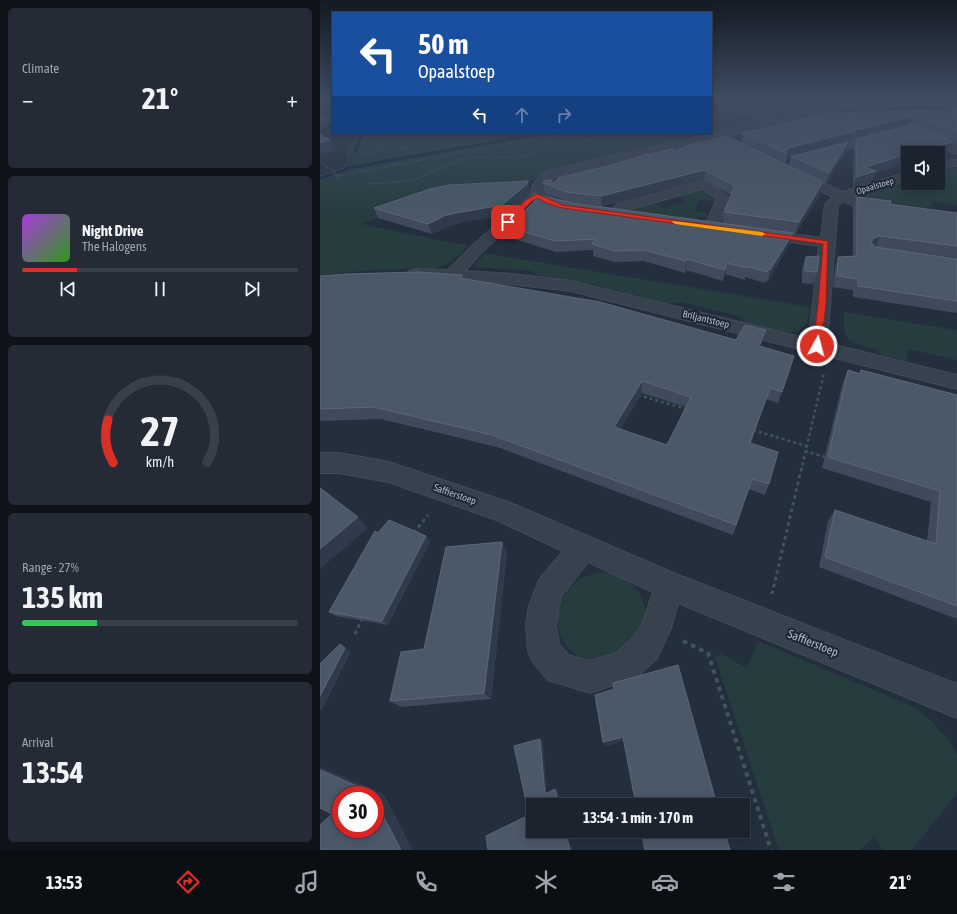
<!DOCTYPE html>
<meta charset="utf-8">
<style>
body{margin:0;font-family:"Asap Condensed",sans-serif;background:#242b36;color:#f1f3f6;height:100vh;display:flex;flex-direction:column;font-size:15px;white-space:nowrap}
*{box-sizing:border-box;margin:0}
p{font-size:13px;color:#a0a4aa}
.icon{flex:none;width:22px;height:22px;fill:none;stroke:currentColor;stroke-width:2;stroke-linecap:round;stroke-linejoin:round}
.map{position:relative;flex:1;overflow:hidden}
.sheet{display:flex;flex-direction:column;gap:8px;padding:8px;background:#0f1319;width:320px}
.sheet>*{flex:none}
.banner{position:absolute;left:12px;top:12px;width:380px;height:122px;border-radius:0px;box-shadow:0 2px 10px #0003,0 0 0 1px #39404a;background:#1a4fa0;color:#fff;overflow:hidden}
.tools{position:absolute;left:581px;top:146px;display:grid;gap:8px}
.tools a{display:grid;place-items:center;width:44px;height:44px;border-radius:0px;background:#1b232e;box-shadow:0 2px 10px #0003,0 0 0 1px #39404a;font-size:20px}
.speed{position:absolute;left:12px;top:786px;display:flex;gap:8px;font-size:20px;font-weight:700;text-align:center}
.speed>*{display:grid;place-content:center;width:52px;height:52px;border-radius:50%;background:#1b232e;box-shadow:0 2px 10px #0003,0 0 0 1px #39404a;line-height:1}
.speed .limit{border:6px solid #d22;background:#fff;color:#111}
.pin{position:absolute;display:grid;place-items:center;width:34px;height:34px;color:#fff;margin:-17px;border-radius:8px;box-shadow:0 2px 6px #0006}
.me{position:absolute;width:44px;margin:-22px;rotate:7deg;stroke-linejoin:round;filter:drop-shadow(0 0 3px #0008)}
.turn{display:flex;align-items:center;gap:14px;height:84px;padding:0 20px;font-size:18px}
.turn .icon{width:52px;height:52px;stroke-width:2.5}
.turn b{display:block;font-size:28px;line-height:34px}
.lanes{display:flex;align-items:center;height:38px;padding:0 20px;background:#0003;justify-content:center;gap:20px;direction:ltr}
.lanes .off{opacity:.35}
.big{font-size:30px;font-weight:700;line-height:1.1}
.sheet .tile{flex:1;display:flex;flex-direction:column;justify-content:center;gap:6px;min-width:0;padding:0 14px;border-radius:6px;background:#242b36}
.sheet .dial{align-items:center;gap:0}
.dial svg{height:104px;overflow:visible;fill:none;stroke:#39404a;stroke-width:7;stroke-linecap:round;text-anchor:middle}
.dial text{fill:#f1f3f6;stroke:none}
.song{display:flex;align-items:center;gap:12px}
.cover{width:48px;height:48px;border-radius:6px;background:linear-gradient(135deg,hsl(280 70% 55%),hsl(110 70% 35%))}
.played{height:4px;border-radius:2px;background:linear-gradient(90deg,#d93025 20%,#39404a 20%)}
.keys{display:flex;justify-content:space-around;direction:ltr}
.heat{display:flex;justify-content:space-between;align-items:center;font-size:22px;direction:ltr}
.charge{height:6px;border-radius:3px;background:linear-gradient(90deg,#34c759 27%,#39404a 0)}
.trip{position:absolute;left:206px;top:798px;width:224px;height:40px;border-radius:0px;background:#1b232e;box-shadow:0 2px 10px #0003,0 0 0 1px #39404a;font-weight:700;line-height:40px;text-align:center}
.tabs{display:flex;height:64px;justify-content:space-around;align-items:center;background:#0b0e12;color:#a0a4aa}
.tabs .icon{width:28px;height:28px}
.tabs .active{color:#d93025}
.tabs b{font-size:18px;color:#f1f3f6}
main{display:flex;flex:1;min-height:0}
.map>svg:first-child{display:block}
.green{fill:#263c3f}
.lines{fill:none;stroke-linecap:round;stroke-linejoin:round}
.stream{fill:#17263c;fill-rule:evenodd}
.minor-casing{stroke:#414a57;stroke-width:2}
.path-far4{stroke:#3f5557;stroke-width:1;stroke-dasharray:1.5 1.5;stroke-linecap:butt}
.path-far3{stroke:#3f5557;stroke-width:1.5;stroke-dasharray:1.5 1.5;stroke-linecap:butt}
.path-far2{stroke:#3f5557;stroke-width:2.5;stroke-dasharray:3 3;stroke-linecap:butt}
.path-far1{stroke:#3f5557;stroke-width:3;stroke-dasharray:3.5 3.5;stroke-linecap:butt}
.path{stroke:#3f5557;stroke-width:4;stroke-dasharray:4.5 4.5;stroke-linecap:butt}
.minor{fill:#38414e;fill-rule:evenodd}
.wall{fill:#3f4b5c;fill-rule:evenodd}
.shaded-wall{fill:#2f3b4b}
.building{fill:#4b5868;stroke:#5c6777;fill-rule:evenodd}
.route{fill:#d93025;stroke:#8d1f18}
.slow{fill:#f59e0b}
.labels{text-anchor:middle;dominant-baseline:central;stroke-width:4;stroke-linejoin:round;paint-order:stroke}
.far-street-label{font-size:9px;fill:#b4bcc9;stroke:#1d2633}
.street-label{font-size:10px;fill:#b4bcc9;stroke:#1d2633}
.near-street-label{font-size:12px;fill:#b4bcc9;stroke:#1d2633}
</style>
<main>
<section class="sheet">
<div class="tile"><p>Climate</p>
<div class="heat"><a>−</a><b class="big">21°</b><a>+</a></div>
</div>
<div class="tile">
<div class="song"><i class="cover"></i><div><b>Night Drive</b><p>The Halogens</p></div></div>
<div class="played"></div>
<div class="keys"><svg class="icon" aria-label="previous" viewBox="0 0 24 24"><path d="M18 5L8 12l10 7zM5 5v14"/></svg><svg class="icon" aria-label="pause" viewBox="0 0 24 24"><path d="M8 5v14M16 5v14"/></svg><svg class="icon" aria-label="next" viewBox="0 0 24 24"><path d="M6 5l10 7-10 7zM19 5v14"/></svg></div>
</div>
<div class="tile dial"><svg viewBox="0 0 100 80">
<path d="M14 69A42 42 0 1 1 86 69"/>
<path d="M14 69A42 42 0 0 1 10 36" stroke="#d93025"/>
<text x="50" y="56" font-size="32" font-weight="700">27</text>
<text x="50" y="72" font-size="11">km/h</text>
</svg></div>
<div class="tile"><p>Range · 27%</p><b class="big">135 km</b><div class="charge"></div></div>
<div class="tile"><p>Arrival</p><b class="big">13:54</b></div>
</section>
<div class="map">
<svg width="637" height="850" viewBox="0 0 637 850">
<rect width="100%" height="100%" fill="#242f3e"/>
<path class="green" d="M400,99H538L467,115L453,117Z
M391,103L435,118L440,123L232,170L217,176L205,184L70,212L42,224L148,246L130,263L112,269L52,270L0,275V177L27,168L33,156L42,155V153L27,154L35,133H391Z
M629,168H637V205L612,201L613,208L542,199L540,197V195L578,183L590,188L604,183H618V171Z
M378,191L385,192L395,200L394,201L380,200L374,211L388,213L387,218L377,217L376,220L312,211L315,208L333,202L343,208L366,202L359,196Z
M165,253L490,307L487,324L478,332H461L424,323L422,317L360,302L349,304L270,284L216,275L213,271L153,267Z
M524,312L637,330V360L588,349L587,361L561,355L555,349L533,343L528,338L524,331Z
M276,573C281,573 286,572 291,573C314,578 331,601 324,625C323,630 319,634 316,638C313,642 310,650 305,653C301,655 295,656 291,657C275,662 268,662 254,653C232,638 234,603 252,586C258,579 267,576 276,573Z
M438,641L594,707L609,719L627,738L637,755V793L592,850H563L554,837L540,850H459L395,657L401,654L427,668Z"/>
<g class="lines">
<path class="stream" d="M40,133H44L38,151L36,152L34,151Z
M207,135L209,137L31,169L16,174L13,172L30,166Z
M10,173L12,174V176L0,179V175Z"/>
<defs>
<path id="minor" d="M391,99H398L458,119L543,99H561L235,177L226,184L223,193L237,200L239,203L237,206H227L218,201L162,252L145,271L192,274L251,281L489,339L499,246L442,238L437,237L435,234L437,231L442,230L501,238L505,204L513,197L472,177L470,174L472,171H480L522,192L588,172V180L533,196L537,198L570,203L572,206L570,209L565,210L534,206L523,201L518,205L507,343L637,375V389L251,291L173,282L95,279L89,277L87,274L89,271L95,269L128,270L152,246L211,194C212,182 218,177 227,171L447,121L391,103Z
M594,99H615L637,103V109L598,102Z
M13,115V121L0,124V118Z
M603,131L627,139L637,146V154L633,153L619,143L599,136L598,134Z
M564,133L569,136L568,138L499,156L494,153L495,151Z
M630,160H637V166H631L618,170V163Z
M384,181L388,182L410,198L396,231L391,232L386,231L384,228L397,199L382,189L307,210C301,215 298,219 290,217L288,214L297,204Z
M0,453H19L69,462L191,503L356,574L637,684V718L358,603L351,628L337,658L317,677L270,693L228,680L213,662L208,651L206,625L209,606L219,580L243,551L174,519L68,482L19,473H0ZM268,562L333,592L323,622L315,636L297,653L270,661L248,655L239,644L236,625L239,606L241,597Z"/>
</defs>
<use href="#minor" class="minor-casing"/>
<path class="path-far4" d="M238,135L255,140L282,139
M39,154L48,133
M30,155L90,147L130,133
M27,156L30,155L28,161
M96,161L249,133
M137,161C168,151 203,166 231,145L229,143L231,140L221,133"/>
<path class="path-far3" d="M2,163L15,172L18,180
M0,176L24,168L28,160
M17,176L101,160
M51,184L93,180L140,160"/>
<path class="path-far2" d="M318,395L367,409
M433,430L486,446
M485,451L508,458
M481,471L504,373"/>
<path class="path-far1" d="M94,533L108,515
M452,594L481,470
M35,634L42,619"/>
<path class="path" d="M363,641L388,653L451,850"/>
<use href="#minor" class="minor"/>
</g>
<path class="wall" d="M637,110V144L627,138L623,136L632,142L628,151L588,153V163L556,172L553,181L533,187L534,148L536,139L590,125H588L534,139V138L532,140L472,156L528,142L526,151L506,183L469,165L471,156L467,158L465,163L421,142L422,133Z
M355,151L503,182L501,193L476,233H473L470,243L448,281H445V283L425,277V280L405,274L403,281L366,270L365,273L324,261L295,262L273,256V250L236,252L191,238L189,227L208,208L206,201L221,196L253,203L402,223L404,212L411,195L384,180L282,206L248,202L225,193L223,183L232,184L292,165L329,155Z
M210,191V193L184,215L139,223L127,227L112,234L58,218L54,208Z
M537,197L570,204L637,213V258L555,247L637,259V313L533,297V290L513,287L515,268L518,257L533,256V207Z
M486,257L497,272L493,284L482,283V269Z
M142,275V278L416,340L443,341L441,346L474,356L458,403L446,399L431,443L449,484L445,495L429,489L413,535L177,447L61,419L0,421V276ZM322,393L366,407L347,445L300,429Z
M528,370L540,373L541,370L637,395V619L499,567L508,521L515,510L607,541L611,502L502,468L523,382Z
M58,533L106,536L110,542L68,625L16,616L9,612Z
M182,542L187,553L171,699L81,707L70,701L104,649Z"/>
<path class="shaded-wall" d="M13,100V110L0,113V103Z
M592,116L588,125L534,139L536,130Z
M536,129L532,140L467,158H466L467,154L465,152L469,148Z
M10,140L14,151L0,154V143Z
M528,142L526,151L506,183L509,173Z
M632,142L628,151L618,154V153H593Z
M588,154V163L556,172L553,181L533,187L537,177L545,167Z
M385,170L384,180L282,206L281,196Z
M208,181L210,191V193L184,215L139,223L127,227L112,234L108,224L124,216L136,213Z
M503,182L501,193L476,233L479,222Z
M217,199L208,211L206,201Z
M473,233L470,243L448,281L450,270Z
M560,236L556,247L550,249L551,242L554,238Z
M367,259L366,270L365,273L366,261Z
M407,263L405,274L403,281L405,270Z
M446,330L443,341L436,357L439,346Z
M322,381V393L294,438V427Z
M450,388L446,399L427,454L430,443Z
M38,517L48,528L0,569V549Z
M106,536L110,542L68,625L62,621Z
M182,542L187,553L171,699L164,693Z
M20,644L31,652L3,708L0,711V696Z
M303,737V741L285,747L283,742Z
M220,739L223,742L227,795L225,794Z
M0,767L64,794L93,850H81L55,800V795H52L0,770Z
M235,789L238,790L241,805H239Z
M245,831H247L252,850H250Z"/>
<path class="building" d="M0,99H13V100L0,103Z
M637,110V133L631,129L592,116L536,130V129L535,131L469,148L465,152L467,154L422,133L511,113Z
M591,125L622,135L632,142L593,153H588V154L545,167L556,171L537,177L536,139Z
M0,134L10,140L0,143Z
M407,136L503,182L479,222L404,212L415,186L385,170L281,196L247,192L223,183L224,181L232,180V184L238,178L292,165L327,154L329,155L351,149L355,151L373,144Z
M528,142L509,173L471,156H474Z
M208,181V183L182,205L136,213L124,216L108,224L54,208L110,189L129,185Z
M215,193L221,196L253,203L473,233L450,270L448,269L447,272L427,266V268L407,263L405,270L367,259L366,261L324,250L295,251L272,244L276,239L235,241L189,227L217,199L206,201Z
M537,197L571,201L570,204L637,213V246L560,236L554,238L551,242L555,247L637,259V301L538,286V279L517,276L518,257L537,256Z
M499,256L497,272L485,271L486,257Z
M98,272L142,275L140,278L280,302L416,340L425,325L446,330L439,346L474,356L462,392L450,388L430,443L458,452L449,484L432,479L416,525L172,435L54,407L0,409V276L27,274ZM322,381L371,397L347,445L294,427Z
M528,370L540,374L541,370L637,395V606L505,557L515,510L616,544L620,491L508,457Z
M0,488L38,517L0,549Z
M69,520L106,536L62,621L9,612L55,531L58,533Z
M182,542L164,693L70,701L81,652L104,649L126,547Z
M20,644L25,648L0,696V664Z
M358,665L397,805H316L303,737L283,742L275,695L294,689L293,683Z
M220,739L225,794L235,789L239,805H213V831H245L250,850H168L166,836L209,815L194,746Z
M0,770L51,792L52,795H21V829H55V800L81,850H0V825L12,814L0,808Z
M321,831H404L410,850H325Z"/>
<linearGradient id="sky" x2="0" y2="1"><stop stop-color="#141a22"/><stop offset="0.45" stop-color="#3f4d63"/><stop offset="1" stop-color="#3f4d63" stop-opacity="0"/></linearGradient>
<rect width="637" height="218" fill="url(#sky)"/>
<path class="route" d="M217,194L243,205L508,241L506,304L501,346L497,348L493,346L498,304L503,244L242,208L226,203L217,198L211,202L190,223H186V220L207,199Z"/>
<path class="slow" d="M353,221L442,232L445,234L442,236L355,224L352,222Z"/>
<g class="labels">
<g class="far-street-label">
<text transform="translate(555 186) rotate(-17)">Opaalstoep</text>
</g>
<g class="street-label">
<text transform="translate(386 319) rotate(14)">Briljantstoep</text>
<text transform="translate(135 494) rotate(19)">Saffierstoep</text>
</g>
<g class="near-street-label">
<text transform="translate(493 643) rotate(22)">Saffierstoep</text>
</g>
</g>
</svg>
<div class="tools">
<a><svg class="icon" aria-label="sound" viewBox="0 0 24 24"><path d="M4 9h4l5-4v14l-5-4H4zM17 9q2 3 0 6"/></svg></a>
</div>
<div class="speed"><div class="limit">30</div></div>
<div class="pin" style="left:188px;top:222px;background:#d93025"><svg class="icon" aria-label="arrive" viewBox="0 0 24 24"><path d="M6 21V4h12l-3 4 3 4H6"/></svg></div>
<svg class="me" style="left:497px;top:346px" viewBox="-20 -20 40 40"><circle r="17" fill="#d93025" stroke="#fff" stroke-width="3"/><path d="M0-11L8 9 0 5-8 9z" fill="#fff"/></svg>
<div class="trip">13:54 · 1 min · 170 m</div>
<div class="banner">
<div class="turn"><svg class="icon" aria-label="left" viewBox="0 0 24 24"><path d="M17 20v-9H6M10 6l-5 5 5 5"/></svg><div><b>50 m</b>Opaalstoep</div></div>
<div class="lanes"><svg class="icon" aria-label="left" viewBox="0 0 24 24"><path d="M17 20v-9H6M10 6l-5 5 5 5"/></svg><svg class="icon off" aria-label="ahead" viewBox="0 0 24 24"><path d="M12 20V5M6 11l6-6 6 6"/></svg><svg class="icon off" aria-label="right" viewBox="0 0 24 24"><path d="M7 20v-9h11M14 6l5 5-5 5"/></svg></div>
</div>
</div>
</main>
<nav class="tabs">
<b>13:53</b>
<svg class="icon active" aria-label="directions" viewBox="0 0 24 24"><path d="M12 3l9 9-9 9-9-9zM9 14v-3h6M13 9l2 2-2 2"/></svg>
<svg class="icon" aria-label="music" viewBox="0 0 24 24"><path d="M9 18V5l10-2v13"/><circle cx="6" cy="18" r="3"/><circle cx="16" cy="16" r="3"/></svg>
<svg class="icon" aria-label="phone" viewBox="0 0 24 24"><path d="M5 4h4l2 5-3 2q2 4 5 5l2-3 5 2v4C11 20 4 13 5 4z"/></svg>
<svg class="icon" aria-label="climate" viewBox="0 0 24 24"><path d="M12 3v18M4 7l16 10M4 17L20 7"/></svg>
<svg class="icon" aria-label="car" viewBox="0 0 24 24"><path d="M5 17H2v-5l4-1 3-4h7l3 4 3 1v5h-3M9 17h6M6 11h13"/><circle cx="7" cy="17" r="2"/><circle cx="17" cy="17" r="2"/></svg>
<svg class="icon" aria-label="filters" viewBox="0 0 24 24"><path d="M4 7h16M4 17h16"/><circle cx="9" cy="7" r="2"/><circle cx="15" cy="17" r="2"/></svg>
<b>21°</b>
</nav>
